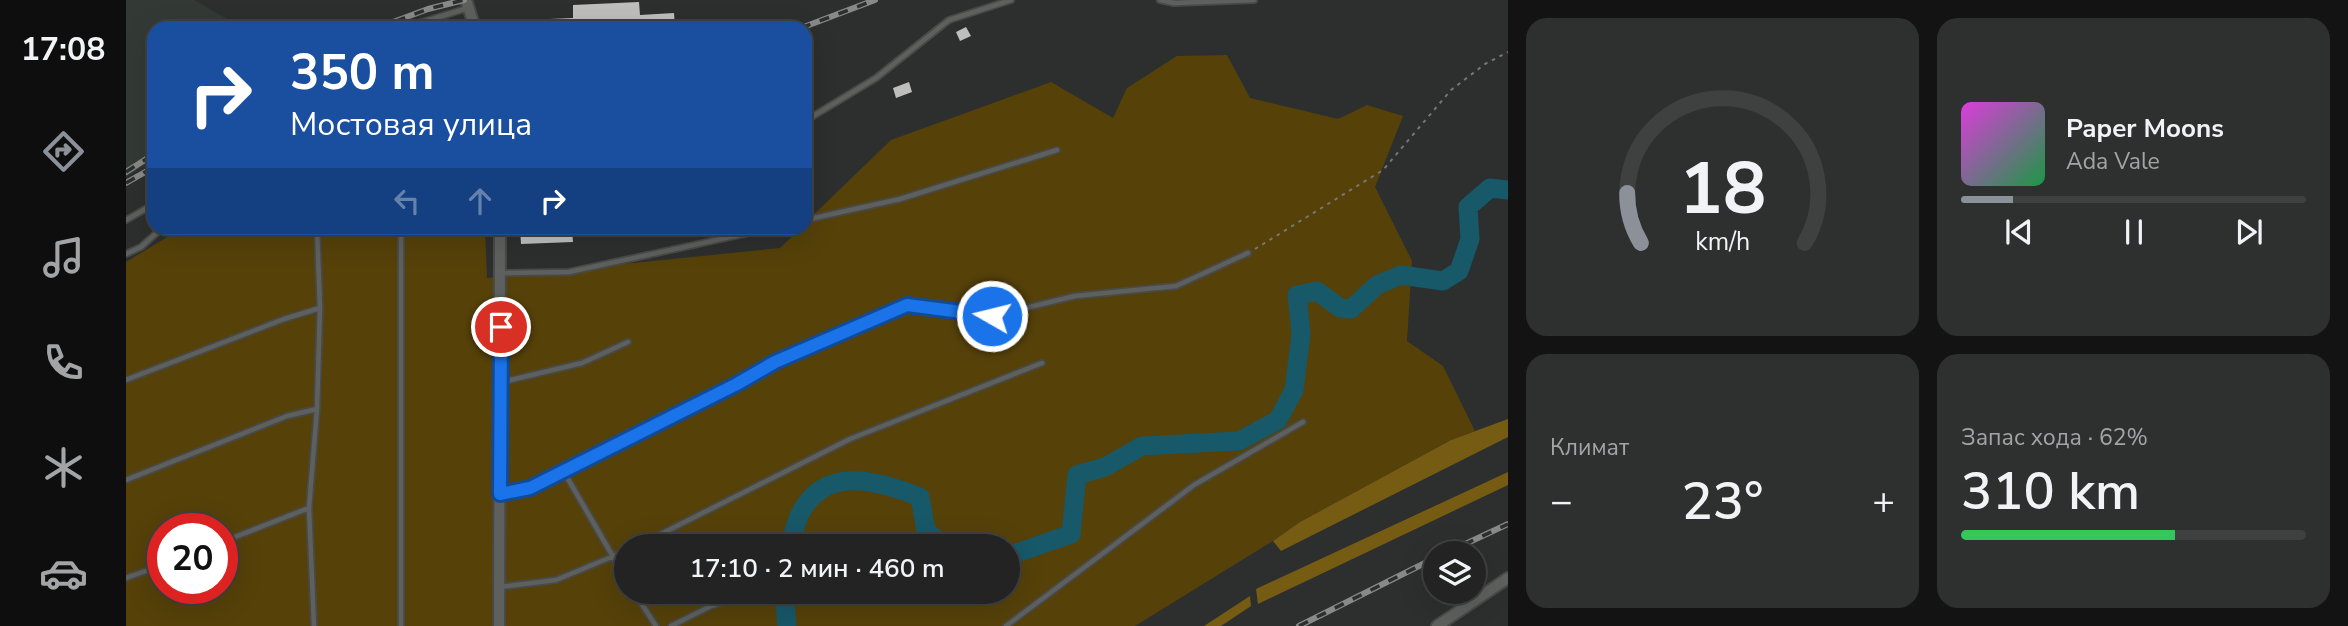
<!DOCTYPE html>
<html lang="ru">
<meta charset="utf-8">
<style>
body{margin:0;font-family:"Nunito Sans",sans-serif;background:#2e2f2f;color:#f1f3f6;height:100vh;display:flex;flex-direction:column;font-size:26px;white-space:nowrap}
*{box-sizing:border-box;margin:0}
p{font-size:23px;color:#a2a4a5}
.icon{flex:none;width:38px;height:38px;fill:none;stroke:currentColor;stroke-width:2;stroke-linecap:round;stroke-linejoin:round}
.map{position:relative;flex:1;overflow:hidden}
.drawer{display:flex;flex-direction:column;gap:18px;padding:18px;background:#131313;width:840px}
.drawer>*{flex:none}
.top-card{position:absolute;left:21px;top:21px;width:665px;height:214px;border-radius:21px;box-shadow:0 7px 28px #0002,0 0 0 2px #3f4040;background:#1a4fa0;color:#fff;overflow:hidden}
.controls{position:absolute;left:1297px;top:541px;display:grid;gap:14px}
.controls a{display:grid;place-items:center;width:63px;height:63px;border-radius:50%;background:#222322;box-shadow:0 7px 28px #0002,0 0 0 2px #3f4040;font-size:35px}
.speed{position:absolute;left:21px;top:513px;display:flex;gap:14px;font-size:35px;font-weight:700;text-align:center}
.speed>*{display:grid;place-content:center;width:91px;height:91px;border-radius:50%;background:#222322;box-shadow:0 7px 28px #0002,0 0 0 2px #3f4040;line-height:1}
.speed .limit{border:10px solid #d22;background:#fff;color:#111}
.pin{position:absolute;display:grid;place-items:center;width:60px;height:60px;color:#fff;margin:-30px;border:4px solid #fff;border-radius:50%;box-shadow:0 2px 7px #0007}
.me{position:absolute;width:77px;margin:-38px;rotate:278deg;stroke-linejoin:round;filter:drop-shadow(0 0 5px #0008)}
.turn{display:flex;align-items:center;gap:24px;height:147px;padding:0 28px;font-size:32px}
.turn .icon{width:91px;height:91px;stroke-width:2.5}
.turn b{display:block;font-size:49px;line-height:60px}
.lanes{display:flex;align-items:center;height:66px;padding:0 28px;background:#0003;justify-content:center;gap:35px;direction:ltr}
.lanes .off{opacity:.35}
.big{font-size:52px;font-weight:600;line-height:1.1}
.drawer .tile{flex:1;display:flex;flex-direction:column;justify-content:center;gap:10px;min-width:0;padding:0 24px;border-radius:21px;background:#2e2f2f}
.drawer .dial{align-items:center;gap:0}
.dial svg{height:182px;overflow:visible;fill:none;stroke:#3f4040;stroke-width:7;stroke-linecap:round;text-anchor:middle}
.dial text{fill:#f1f3f6;stroke:none}
.song{display:flex;align-items:center;gap:21px}
.cover{width:84px;height:84px;border-radius:10px;background:linear-gradient(135deg,hsl(300 70% 55%),hsl(140 70% 35%))}
.played{height:7px;border-radius:4px;background:linear-gradient(90deg,#8c9099 15%,#3f4040 15%)}
.keys{display:flex;justify-content:space-around;direction:ltr}
.heat{display:flex;justify-content:space-between;align-items:center;font-size:38px;direction:ltr}
.charge{height:10px;border-radius:5px;background:linear-gradient(90deg,#34c759 62%,#3f4040 0)}
.drawer .tiles{flex:1;display:grid;gap:18px;grid-template-columns:repeat(2,1fr)}
.trip{position:absolute;left:488px;top:534px;width:406px;height:70px;border-radius:35px;background:#222322;box-shadow:0 7px 28px #0002,0 0 0 2px #3f4040;font-weight:600;line-height:70px;text-align:center}
main{display:flex;flex:1;min-height:0}
.tab-bar{display:flex;flex-direction:column;width:126px;justify-content:space-around;align-items:center;background:#0e0e0e;color:#a2a4a5}
.tab-bar .icon{width:49px;height:49px}
.tab-bar .active{color:#8c9099}
.tab-bar b{font-size:32px;color:#f1f3f6}
.map>svg:first-child{display:block}
.built{fill:#333a35}
.green{fill:#564109;fill-rule:evenodd}
.forest{fill:#765b13}
.lines{fill:none;stroke-linecap:round;stroke-linejoin:round}
.river{stroke:#175869;stroke-width:19}
.building{fill:#bebfbc}
.lane-casing{stroke:#484a49;stroke-width:8}
.secondary-casing{stroke:#484a49;stroke-width:14}
.path{stroke:#757675;stroke-width:2;stroke-dasharray:3.5 5;stroke-linecap:butt}
.lane{stroke:#5e605e;stroke-width:4.5}
.secondary{stroke:#5e605e;stroke-width:10}
.rail-casing{stroke:#888988;stroke-width:6}
.rail{stroke:#2d2f2e;stroke-width:3.5;stroke-dasharray:10;stroke-linecap:butt}
.route-casing{stroke:#114b97;stroke-width:18}
.route{stroke:#1a73e8;stroke-width:12}
</style>
<main>
<nav class="tab-bar">
<b>17:08</b>
<svg class="icon active" aria-label="directions" viewBox="0 0 24 24"><path d="M12 3l9 9-9 9-9-9zM9 14v-3h6M13 9l2 2-2 2"/></svg>
<svg class="icon" aria-label="music" viewBox="0 0 24 24"><path d="M9 18V5l10-2v13"/><circle cx="6" cy="18" r="3"/><circle cx="16" cy="16" r="3"/></svg>
<svg class="icon" aria-label="phone" viewBox="0 0 24 24"><path d="M5 4h4l2 5-3 2q2 4 5 5l2-3 5 2v4C11 20 4 13 5 4z"/></svg>
<svg class="icon" aria-label="climate" viewBox="0 0 24 24"><path d="M12 3v18M4 7l16 10M4 17L20 7"/></svg>
<svg class="icon" aria-label="car" viewBox="0 0 24 24"><path d="M5 17H2v-5l4-1 3-4h7l3 4 3 1v5h-3M9 17h6M6 11h13"/><circle cx="7" cy="17" r="2"/><circle cx="17" cy="17" r="2"/></svg>
</nav>
<div class="map">
<svg width="1382" height="626" viewBox="0 0 1382 626">
<rect width="100%" height="100%" fill="#2d2f2e"/>
<path class="built" d="M0,0H68L117,28H28V160L0,177Z"/>
<path class="green" d="M1101,55L1124,98L1212,119L1241,105L1277,116L1249,187L1286,261L1281,341L1317,366L1349,431L1325,440L1174,522L1147,541L1009,626H0V262L56,228H359L361,278L654,248L675,228H679V223L765,140L925,82L987,118L1001,88L1051,56ZM37,528H96V588H37ZM500,546H882V592H500Z"/>
<path class="forest" d="M1382,419V437L1155,551L1147,541L1174,522L1325,440Z
M1382,472V485L1132,604L1130,589Z
M1124,596L1125,606L1095,626H1078Z"/>
<g class="lines">
<path class="river" d="M664,546C667,536 669,524 674,514C699,464 753,481 794,497L800,531L819,546
M882,556L945,534L951,475L979,467L1016,446L1113,441L1152,420L1168,390L1175,334L1171,295L1191,291L1214,308L1225,309L1251,285L1275,275L1317,281L1333,271L1344,239L1342,207L1364,188L1382,190
M658,592L661,626"/>
</g>
<path class="building" d="M513,2L514,15L548,13L549,28H377V21L447,18V5Z
M840,27L845,36L834,41L830,32Z
M783,82L786,92L770,98L767,88Z
M394,228H446L447,242L395,244Z
M551,228H590V230L551,232Z"/>
<g class="lines">
<defs>
<path id="lane" d="M1034,0L1048,3L1128,0
M277,28L342,8
M679,121L750,78L823,20L885,0
M0,220L28,204
M679,220L774,199L931,150
M275,228V626
M0,254L15,247L36,228
M376,273L443,272L646,228
M0,380L158,319L194,308
M376,382L456,363L502,342
M438,472L500,579
M0,480L161,416L191,409
M375,494L404,488L611,384L649,362L781,305L866,316L949,296L1050,286L1122,253
M96,542L183,508
M511,546L724,439L916,363
M0,578L37,565
M373,587L430,580L500,551
M508,592L530,626
M188,626L183,508L191,409L194,308L191,228
M545,626L585,606L627,592
M880,626L1068,485L1177,422"/>
<path id="secondary" d="M340,0L349,28
M373,626L374,228
M1311,626L1382,578"/>
</defs>
<use href="#lane" class="lane-casing"/>
<use href="#secondary" class="secondary-casing"/>
<path class="path" d="M1129,249L1257,170L1325,90L1359,64L1382,52"/>
<use href="#lane" class="lane"/>
<use href="#secondary" class="secondary"/>
<defs>
<path id="rail" d="M251,28L302,9L338,0
M675,28L749,0
M0,172L28,154
M0,183L28,167
M1320,553L1382,524
M1173,626L1309,558"/>
</defs>
<use href="#rail" class="rail-casing"/>
<use href="#rail" class="rail"/>
</g>
<g class="lines">
<defs>
<path id="route" d="M375,327L374,494L404,488L611,384L649,362L781,305L866,316"/>
</defs>
<use href="#route" class="route-casing"/>
<use href="#route" class="route"/>
</g>
</svg>
<div class="controls">
<a><svg class="icon" aria-label="layers" viewBox="0 0 24 24"><path d="M12 4l9 5-9 5-9-5zM3 14l9 5 9-5"/></svg></a>
</div>
<div class="speed"><div class="limit">20</div></div>
<div class="pin" style="left:375px;top:327px;background:#d93025"><svg class="icon" aria-label="arrive" viewBox="0 0 24 24"><path d="M6 21V4h12l-3 4 3 4H6"/></svg></div>
<svg class="me" style="left:866px;top:316px" viewBox="-20 -20 40 40"><circle r="17" fill="#1a73e8" stroke="#fff" stroke-width="3"/><path d="M0-11L8 9 0 5-8 9z" fill="#fff"/></svg>
<div class="trip">17:10 · 2 мин · 460 m</div>
<div class="top-card">
<div class="turn"><svg class="icon" aria-label="right" viewBox="0 0 24 24"><path d="M7 20v-9h11M14 6l5 5-5 5"/></svg><div><b>350 m</b>Мостовая улица</div></div>
<div class="lanes"><svg class="icon off" aria-label="left" viewBox="0 0 24 24"><path d="M17 20v-9H6M10 6l-5 5 5 5"/></svg><svg class="icon off" aria-label="ahead" viewBox="0 0 24 24"><path d="M12 20V5M6 11l6-6 6 6"/></svg><svg class="icon" aria-label="right" viewBox="0 0 24 24"><path d="M7 20v-9h11M14 6l5 5-5 5"/></svg></div>
</div>
</div>
<section class="drawer">
<div class="tiles">
<div class="tile dial"><svg viewBox="0 0 100 80">
<path d="M14 69A42 42 0 1 1 86 69"/>
<path d="M14 69A42 42 0 0 1 8 47" stroke="#8c9099"/>
<text x="50" y="56" font-size="32" font-weight="700">18</text>
<text x="50" y="72" font-size="11">km/h</text>
</svg></div>
<div class="tile">
<div class="song"><i class="cover"></i><div><b>Paper Moons</b><p>Ada Vale</p></div></div>
<div class="played"></div>
<div class="keys"><svg class="icon" aria-label="previous" viewBox="0 0 24 24"><path d="M18 5L8 12l10 7zM5 5v14"/></svg><svg class="icon" aria-label="pause" viewBox="0 0 24 24"><path d="M8 5v14M16 5v14"/></svg><svg class="icon" aria-label="next" viewBox="0 0 24 24"><path d="M6 5l10 7-10 7zM19 5v14"/></svg></div>
</div>
<div class="tile"><p>Климат</p>
<div class="heat"><a>−</a><b class="big">23°</b><a>+</a></div>
</div>
<div class="tile"><p>Запас хода · 62%</p><b class="big">310 km</b><div class="charge"></div></div>
</div>
</section>
</main>
